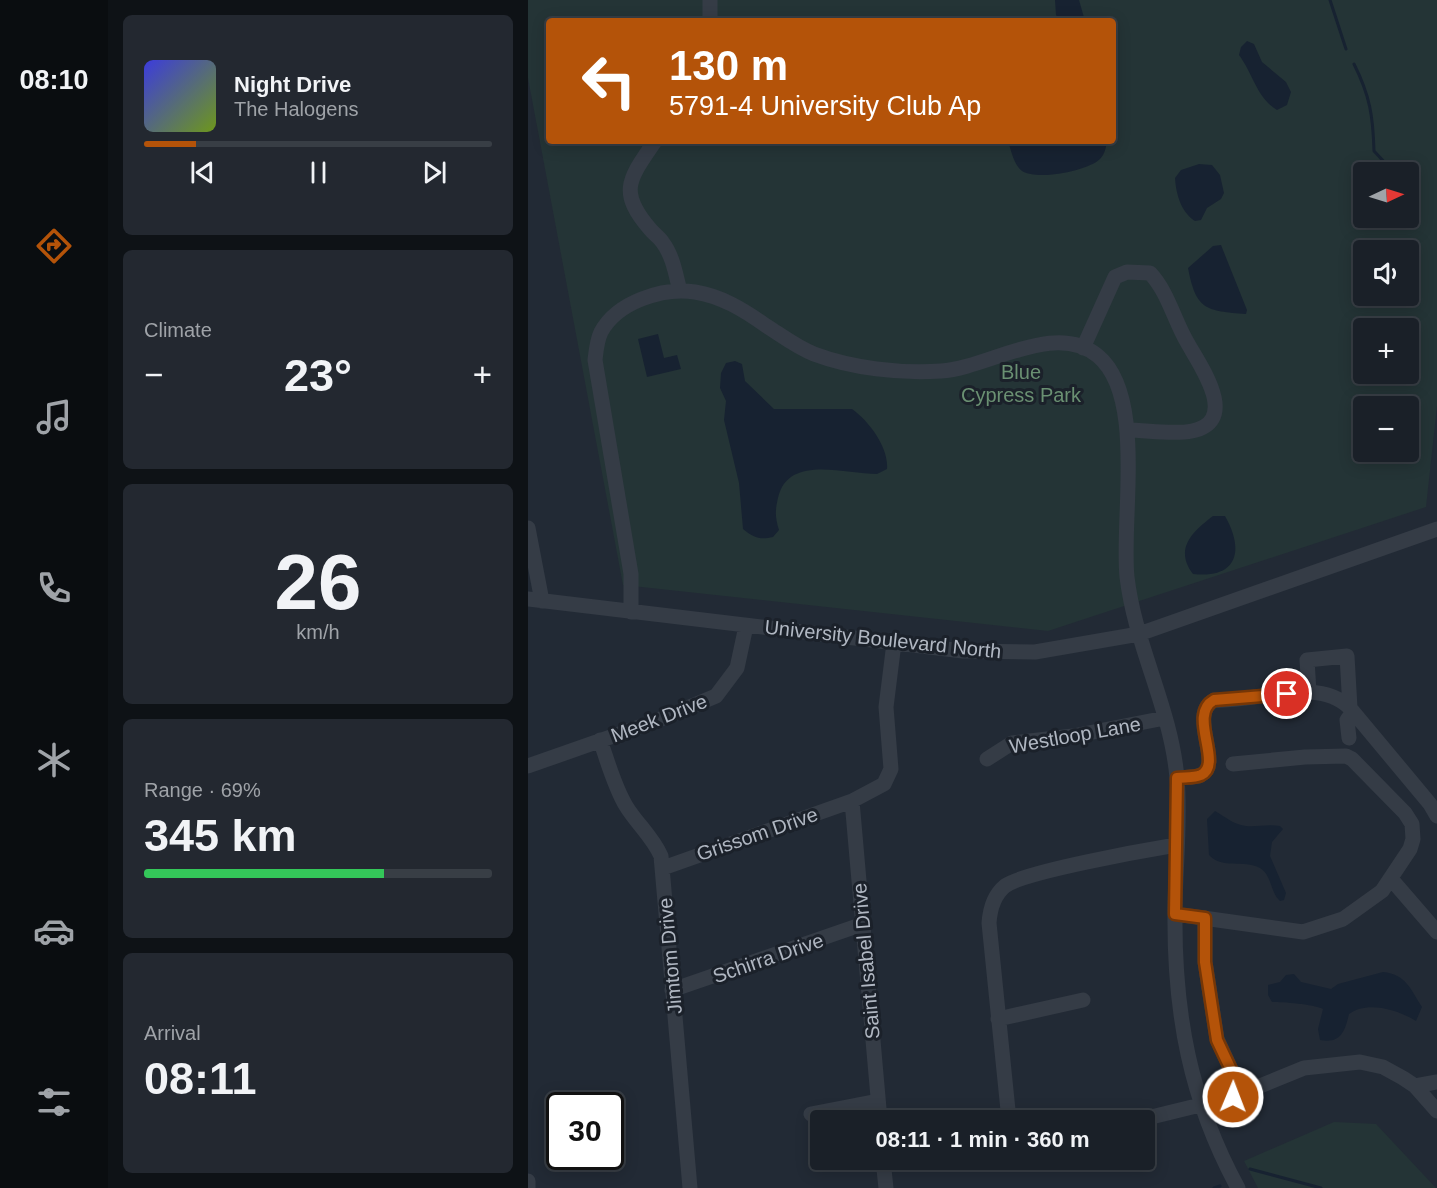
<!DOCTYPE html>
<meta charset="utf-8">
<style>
body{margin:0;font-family:Helvetica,sans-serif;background:#232830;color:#f1f3f6;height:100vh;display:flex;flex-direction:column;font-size:22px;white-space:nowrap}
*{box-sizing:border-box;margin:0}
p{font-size:20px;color:#9fa3a8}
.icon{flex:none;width:33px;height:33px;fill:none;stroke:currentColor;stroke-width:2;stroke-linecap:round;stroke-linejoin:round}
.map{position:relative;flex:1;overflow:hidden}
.panel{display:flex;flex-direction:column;gap:15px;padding:15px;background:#0e1216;width:420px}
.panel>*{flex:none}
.top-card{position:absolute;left:18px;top:18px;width:570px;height:126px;border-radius:6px;box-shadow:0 3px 15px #0003,0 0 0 2px #383e45;background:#b45309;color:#fff;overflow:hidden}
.needle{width:39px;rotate:86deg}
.fabs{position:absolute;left:825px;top:162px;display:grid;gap:12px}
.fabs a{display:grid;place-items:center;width:66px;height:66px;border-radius:6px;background:#1a2028;box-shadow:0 3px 15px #0003,0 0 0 2px #383e45;font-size:30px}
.speed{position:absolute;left:18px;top:1092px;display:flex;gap:12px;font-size:30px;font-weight:700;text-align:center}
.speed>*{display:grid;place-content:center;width:78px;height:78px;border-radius:50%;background:#1a2028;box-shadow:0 3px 15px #0003,0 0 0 2px #383e45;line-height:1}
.speed .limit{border:3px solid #111;border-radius:9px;background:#fff;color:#111}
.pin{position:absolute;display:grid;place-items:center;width:51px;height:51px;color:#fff;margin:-26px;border:3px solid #fff;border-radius:50%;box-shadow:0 2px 6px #0007}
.me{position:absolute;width:66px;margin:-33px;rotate:1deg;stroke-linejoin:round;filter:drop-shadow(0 0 4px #0008)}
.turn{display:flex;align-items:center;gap:21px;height:126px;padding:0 24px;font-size:27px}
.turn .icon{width:78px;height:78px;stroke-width:2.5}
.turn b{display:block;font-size:42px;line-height:51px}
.big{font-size:45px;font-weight:800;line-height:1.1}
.panel .widget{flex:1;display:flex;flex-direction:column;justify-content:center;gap:9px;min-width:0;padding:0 21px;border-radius:9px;background:#232830}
.panel .dial{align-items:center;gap:0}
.dial b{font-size:78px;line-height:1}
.song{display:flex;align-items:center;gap:18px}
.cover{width:72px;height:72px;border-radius:9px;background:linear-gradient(135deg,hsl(240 70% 55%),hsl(80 70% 35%))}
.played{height:6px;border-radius:3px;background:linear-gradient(90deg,#b45309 15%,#383e45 15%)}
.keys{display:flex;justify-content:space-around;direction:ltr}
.heat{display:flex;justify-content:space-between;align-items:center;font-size:33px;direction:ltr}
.charge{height:9px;border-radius:4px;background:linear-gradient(90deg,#34c759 69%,#383e45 0)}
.trip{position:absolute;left:282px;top:1110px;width:345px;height:60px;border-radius:6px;background:#1a2028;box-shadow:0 3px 15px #0003,0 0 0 2px #383e45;font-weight:800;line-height:60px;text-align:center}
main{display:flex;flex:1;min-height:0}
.tabs{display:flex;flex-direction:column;width:108px;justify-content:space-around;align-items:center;background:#0a0d10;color:#9fa3a8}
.tabs .icon{width:42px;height:42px}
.tabs .active{color:#b45309}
.tabs b{font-size:27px;color:#f1f3f6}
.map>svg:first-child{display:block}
.green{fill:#243436;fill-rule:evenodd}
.water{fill:#172231}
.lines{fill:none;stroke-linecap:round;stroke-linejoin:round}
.stream{stroke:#172231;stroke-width:3}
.minor{stroke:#353c46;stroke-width:15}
.route-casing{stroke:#753606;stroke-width:15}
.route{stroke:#b45309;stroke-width:10}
.labels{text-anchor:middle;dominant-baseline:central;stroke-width:6;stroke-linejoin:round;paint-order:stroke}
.park-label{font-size:20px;fill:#6a9072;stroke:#1b212a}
.street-label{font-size:20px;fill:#b0b7c2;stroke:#1b212a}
</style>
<main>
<nav class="tabs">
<b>08:10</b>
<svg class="icon active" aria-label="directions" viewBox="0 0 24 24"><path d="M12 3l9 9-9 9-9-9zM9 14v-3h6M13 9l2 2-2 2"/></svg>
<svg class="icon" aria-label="music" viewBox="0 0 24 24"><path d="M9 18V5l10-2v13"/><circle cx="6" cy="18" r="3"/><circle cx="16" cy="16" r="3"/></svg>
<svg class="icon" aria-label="phone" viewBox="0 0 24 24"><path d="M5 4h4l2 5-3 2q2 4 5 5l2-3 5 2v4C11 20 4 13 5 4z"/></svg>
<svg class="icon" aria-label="climate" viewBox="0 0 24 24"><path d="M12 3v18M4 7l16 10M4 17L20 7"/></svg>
<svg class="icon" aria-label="car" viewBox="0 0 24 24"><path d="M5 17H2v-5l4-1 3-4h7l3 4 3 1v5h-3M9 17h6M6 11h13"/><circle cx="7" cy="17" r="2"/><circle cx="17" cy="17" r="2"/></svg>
<svg class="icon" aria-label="filters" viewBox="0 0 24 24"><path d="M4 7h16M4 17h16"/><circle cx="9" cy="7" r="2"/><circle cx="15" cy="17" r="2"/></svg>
</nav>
<section class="panel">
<div class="widget">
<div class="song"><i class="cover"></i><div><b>Night Drive</b><p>The Halogens</p></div></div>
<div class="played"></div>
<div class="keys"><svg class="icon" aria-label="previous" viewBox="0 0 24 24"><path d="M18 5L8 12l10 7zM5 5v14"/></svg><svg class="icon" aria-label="pause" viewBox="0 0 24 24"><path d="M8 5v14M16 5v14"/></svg><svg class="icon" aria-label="next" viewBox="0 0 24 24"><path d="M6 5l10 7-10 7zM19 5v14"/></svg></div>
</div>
<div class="widget"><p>Climate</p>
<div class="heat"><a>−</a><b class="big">23°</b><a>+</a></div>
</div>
<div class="widget dial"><b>26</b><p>km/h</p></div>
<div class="widget"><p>Range · 69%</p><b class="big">345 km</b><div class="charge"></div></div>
<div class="widget"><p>Arrival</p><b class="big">08:11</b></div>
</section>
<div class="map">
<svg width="909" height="1188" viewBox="0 0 909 1188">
<rect width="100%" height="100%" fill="#222a35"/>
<path class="green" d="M0,0H909V406L898,507L520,631L95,585L0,78ZM21,21H585V141H21ZM836,172H880V218H836ZM836,250H880V296H836ZM836,328H880V374H836ZM836,406H880V452H836Z
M806,1122L848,1124L908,1188H730L716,1161Z"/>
<path class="water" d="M527,0H551L557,21H532L528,15Z
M719,41L726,44L734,62L758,82L763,92L759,105L749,110C729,98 725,74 711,55L713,47Z
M480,141H579C578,147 577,154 572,159C560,171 509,181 494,171C486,165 483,150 480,141Z
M671,164L684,165L692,175L696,193L693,199L679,208L673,220L667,221C653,212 648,194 647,178L653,170Z
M693,245L719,310L718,314C678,311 668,310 660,268L685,246Z
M130,334L136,358L149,355L153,369L119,377L110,339Z
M207,361L214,364L217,381L246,409H324C341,421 361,448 359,469L349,474C316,474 260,454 250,498C247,511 247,517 251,530L245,537C232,540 226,538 215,529L211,483L196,420L198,401L192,388L193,373L198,363Z
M685,516H697C717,551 709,579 665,574C646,549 664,532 685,516Z
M687,811C697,817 707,825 718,826C729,827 740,824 752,826L755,829L744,842L742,856L758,893L756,900L752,901C742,892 744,875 732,868C715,859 695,870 681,855L679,819Z
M855,972C878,974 883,990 894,1007L888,1021C871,1010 839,1000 821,1014C817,1031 813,1044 792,1040L790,1029L795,1009C784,1004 756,1002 744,1002L740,995V985L752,982L758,975L766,974L773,982L803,989L810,984Z"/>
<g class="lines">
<path class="stream" d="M802,0L818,49
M826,64C842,96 845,116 846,151L860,166
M722,1169L793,1188
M686,1188L692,1186"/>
<path class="minor" d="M182,21V0
M127,141C102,178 89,191 122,229C126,234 132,238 135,243C145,256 148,276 152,291
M555,348L587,277L599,272L622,273C640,292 646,320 659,342C671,364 713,421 664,431C644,435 619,430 599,430
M0,528L14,601
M0,599L435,651L507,652L611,634L909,529
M103,612V574L67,360C68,351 69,340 73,332C89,302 135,287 167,292C193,296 216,310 237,325C253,335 268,347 286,354C323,368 373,374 413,371C461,368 527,320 570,356C618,396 593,519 599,577C607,646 643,708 649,778C653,822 647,869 647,913C646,1013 662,1100 710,1188
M781,692L779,660L819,656L822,708
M821,738L819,720L825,712
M72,740C80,762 86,786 98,806C109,824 124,836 133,856L162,1188
M459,759L484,743L545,736L637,718
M0,766L128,721L188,696L209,668L218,626
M649,778C656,777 666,778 673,775C696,764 659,715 686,700C728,703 789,675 822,708L902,804L909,816
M324,801L352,1120
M135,868L324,801L356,784L363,769L358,707L366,643
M864,880L909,932
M647,914L775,932L815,919L854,891L882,849L885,839L884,824L877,813L824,759L818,756L777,757L705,764
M677,918V962L689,1039L714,1093
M144,990L335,924
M470,1019L555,1000
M887,1086L909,1082
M283,1114L350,1101
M481,1120L461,923C462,909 466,895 477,886C495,872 618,850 648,845
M611,1120L705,1097L776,1068L832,1062L855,1067L875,1078L887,1086L909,1111
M355,1160L358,1188
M0,1181V1188"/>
</g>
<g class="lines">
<defs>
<path id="route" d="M705,1097L714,1093L689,1040L677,962V918L647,914L649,778C656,777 666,778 673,775C696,764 659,715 686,700L759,694"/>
</defs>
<use href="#route" class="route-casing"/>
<use href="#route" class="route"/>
</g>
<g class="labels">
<g class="park-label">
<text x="493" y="372">Blue<tspan x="493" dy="23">Cypress Park</tspan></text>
</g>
<g class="street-label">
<text transform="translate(355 639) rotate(6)">University Boulevard North</text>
<text transform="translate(131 718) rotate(-21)">Meek Drive</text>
<text transform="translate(547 735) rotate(-10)">Westloop Lane</text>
<text transform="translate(229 834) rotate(-19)">Grissom Drive</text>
<text transform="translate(142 956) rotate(-95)">Jimtom Drive</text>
<text transform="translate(240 958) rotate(-19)">Schirra Drive</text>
<text transform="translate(338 961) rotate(-95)">Saint Isabel Drive</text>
</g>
</g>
</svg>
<div class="fabs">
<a><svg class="needle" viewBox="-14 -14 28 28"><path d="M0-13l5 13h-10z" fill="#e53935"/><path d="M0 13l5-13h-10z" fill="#9fa3a8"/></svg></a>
<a><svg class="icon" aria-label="sound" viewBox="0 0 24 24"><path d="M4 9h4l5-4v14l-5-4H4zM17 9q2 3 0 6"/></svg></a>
<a>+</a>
<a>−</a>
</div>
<div class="speed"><div class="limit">30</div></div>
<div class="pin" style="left:759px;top:694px;background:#d93025"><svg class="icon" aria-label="arrive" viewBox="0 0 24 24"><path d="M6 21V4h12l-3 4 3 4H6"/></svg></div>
<svg class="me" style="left:705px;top:1097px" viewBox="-20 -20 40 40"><circle r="17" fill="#b45309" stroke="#fff" stroke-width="3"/><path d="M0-11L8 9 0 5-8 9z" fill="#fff"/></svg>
<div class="trip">08:11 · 1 min · 360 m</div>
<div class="top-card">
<div class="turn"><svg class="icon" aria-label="left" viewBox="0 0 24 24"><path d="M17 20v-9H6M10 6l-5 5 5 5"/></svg><div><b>130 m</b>5791-4 University Club Ap</div></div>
</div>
</div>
</main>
